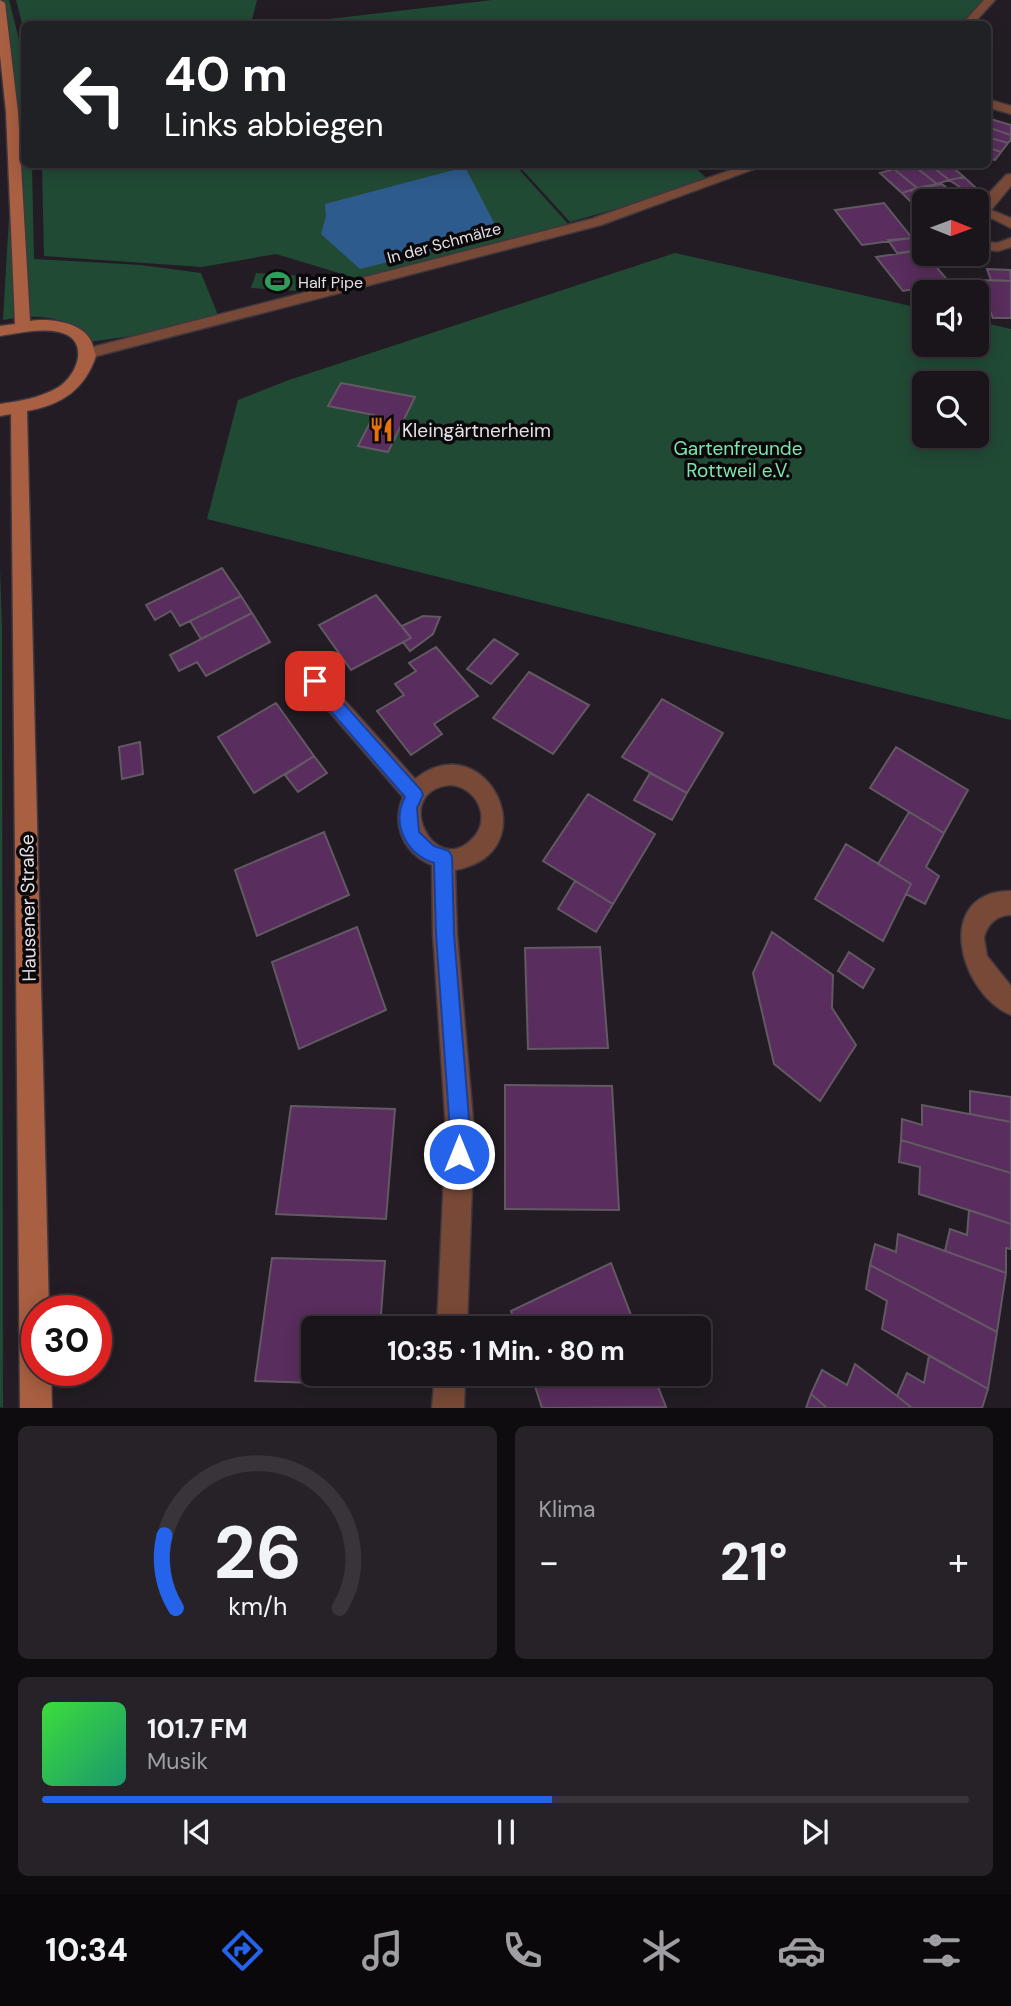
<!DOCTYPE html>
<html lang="de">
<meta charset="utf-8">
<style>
body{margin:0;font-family:"DM Sans",sans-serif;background:#272228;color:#f1f3f6;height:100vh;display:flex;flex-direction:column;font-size:26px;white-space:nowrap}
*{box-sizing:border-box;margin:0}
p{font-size:23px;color:#9f9fa3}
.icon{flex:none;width:38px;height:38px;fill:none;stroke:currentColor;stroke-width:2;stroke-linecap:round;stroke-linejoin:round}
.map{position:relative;height:1408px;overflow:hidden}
.details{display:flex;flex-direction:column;gap:18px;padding:18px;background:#0e0c0f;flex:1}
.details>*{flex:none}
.top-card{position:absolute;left:21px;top:21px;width:970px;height:147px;border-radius:10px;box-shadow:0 4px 18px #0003,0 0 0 2px #38343a;background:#202124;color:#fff;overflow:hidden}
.needle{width:46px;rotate:91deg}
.controls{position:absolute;left:912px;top:189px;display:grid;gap:14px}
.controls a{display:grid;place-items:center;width:77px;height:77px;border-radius:10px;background:#1a151b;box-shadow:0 4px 18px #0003,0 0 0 2px #38343a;font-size:35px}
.speed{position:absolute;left:21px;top:1295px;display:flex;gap:14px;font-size:35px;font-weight:700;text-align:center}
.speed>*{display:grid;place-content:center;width:91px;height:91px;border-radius:50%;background:#1a151b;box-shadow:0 4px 18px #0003,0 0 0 2px #38343a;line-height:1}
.speed .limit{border:10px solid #d22;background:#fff;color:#111}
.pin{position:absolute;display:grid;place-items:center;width:60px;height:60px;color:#fff;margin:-30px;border-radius:14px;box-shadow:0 4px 10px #0006}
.me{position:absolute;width:77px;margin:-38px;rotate:0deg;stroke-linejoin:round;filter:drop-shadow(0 0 5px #0008)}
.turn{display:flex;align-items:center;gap:24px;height:147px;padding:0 28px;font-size:32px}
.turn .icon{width:91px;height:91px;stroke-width:2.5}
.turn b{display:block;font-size:49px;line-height:60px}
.big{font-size:52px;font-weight:700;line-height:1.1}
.details .tile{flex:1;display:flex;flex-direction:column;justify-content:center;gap:10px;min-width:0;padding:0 24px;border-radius:10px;background:#272228}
.details .dial{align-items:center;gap:0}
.dial svg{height:182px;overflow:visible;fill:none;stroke:#38343a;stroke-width:7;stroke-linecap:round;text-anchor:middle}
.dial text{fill:#f1f3f6;stroke:none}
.song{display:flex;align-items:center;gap:21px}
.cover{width:84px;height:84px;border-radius:10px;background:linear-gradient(135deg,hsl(120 70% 55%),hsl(160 70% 35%))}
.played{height:7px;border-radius:4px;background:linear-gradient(90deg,#2563eb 55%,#38343a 55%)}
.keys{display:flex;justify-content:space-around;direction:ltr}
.heat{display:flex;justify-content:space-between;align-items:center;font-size:38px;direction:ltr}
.details .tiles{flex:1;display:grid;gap:18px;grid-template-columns:1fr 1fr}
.tile:last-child{grid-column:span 2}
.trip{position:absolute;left:301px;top:1316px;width:410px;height:70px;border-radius:10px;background:#1a151b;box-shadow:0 4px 18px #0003,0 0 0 2px #38343a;font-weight:700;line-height:70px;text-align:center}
.menu{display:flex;height:112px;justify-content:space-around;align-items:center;background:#0a080b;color:#9f9fa3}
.menu .icon{width:49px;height:49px}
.menu .selected{color:#2563eb}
.menu b{font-size:32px;color:#f1f3f6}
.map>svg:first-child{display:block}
.green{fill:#214a35;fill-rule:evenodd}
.water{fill:#2e5b8d}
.building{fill:#592d5d;stroke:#625962;stroke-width:2}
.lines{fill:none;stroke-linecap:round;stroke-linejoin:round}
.street-casing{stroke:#3e373f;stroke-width:3}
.secondary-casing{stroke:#3e373f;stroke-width:3}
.street{fill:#774936;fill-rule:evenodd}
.secondary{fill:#a95f41;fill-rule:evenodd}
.route{fill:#2563eb;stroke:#184099;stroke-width:2}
.labels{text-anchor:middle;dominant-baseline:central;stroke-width:7;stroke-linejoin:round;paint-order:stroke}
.far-street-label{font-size:16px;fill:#e5e0e5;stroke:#0b080b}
.far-poi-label{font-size:16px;fill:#e5e0e5;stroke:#0b080b;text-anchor:start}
.poi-label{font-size:19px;fill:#e5e0e5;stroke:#0b080b;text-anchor:start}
.park-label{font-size:19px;fill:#7de5ae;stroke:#0b080b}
.street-label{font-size:19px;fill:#e5e0e5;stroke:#0b080b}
</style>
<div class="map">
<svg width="1011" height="1408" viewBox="0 0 1011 1408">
<rect width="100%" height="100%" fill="#231c24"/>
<path class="green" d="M0,0H9L24,59V164L32,165L34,259L141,265L201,273L218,315L131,336L89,342C69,314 34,314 3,320L15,114Z
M16,0H257L251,24H24V31Z
M492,0H987L963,24H286Z
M42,165H515L570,226L359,279L276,254L202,267L44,256Z
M518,165H692L711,182L570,222Z
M675,253L924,309V345H976L977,321L1011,329V720L207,519L238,400L286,381ZM924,383H976V436H924Z
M256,273L306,276L300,291L251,288Z
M0,568L2,628L3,1408L0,1407Z"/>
<path class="water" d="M465,167L500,234L360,269L321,234L326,216L325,204Z"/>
<path class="building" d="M987,118L1011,125V135L987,127Z
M987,127L1011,135V140L1008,143L987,137Z
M987,137L1008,143L1001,152L987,147Z
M987,147L1001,152L995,160L987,157Z
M929,164L949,180L937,184L913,165Z
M929,164H949L964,177L949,180Z
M913,165L937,184L917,188L894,169Z
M894,169L917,188L902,193L880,173Z
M964,177L976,188L966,191L949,180Z
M942,184L954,194L934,198L922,188Z
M911,190L923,202L914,205L902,193Z
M884,203L912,238L862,245L835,210Z
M912,238L922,250L897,253L888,240Z
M922,250L950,283L903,291L876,257Z
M987,269L1010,270L1011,281L991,280Z
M977,280L1011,281V318H993Z
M341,383L415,397L388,452L358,446L374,415L328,406Z
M222,568L241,596L180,626L171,611L155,620L146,605Z
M376,595L411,638L351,670L319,625Z
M241,596L252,613L201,639L190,621Z
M252,613L270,642L206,676L197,662L179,671L170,655Z
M423,616L440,617L433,634L410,651L403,642L411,638L402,626Z
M494,639L518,654L491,684L467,669Z
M436,647L478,696L434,724L442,734L411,755L377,711L404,695L395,684L416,671L409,663Z
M529,672L589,705L553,754L493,718Z
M662,699L723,733L687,793L622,757Z
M276,703L314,756L254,793L218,737Z
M140,742L143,774L122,779L119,747Z
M896,747L968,790L944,833L870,788Z
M314,756L327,773L298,792L285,775Z
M650,773L687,793L672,820L634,800Z
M588,794L655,834L613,904L543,861Z
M909,812L944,833L926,867L939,876L925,904L906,894L911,884L878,864Z
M324,832L349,895L257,936L235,870Z
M846,844L911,884L883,941L815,899Z
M575,881L613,904L596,932L558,909Z
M357,927L386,1010L299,1049L272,962Z
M772,932L833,975L832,1008L856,1045L820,1101L774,1064L753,973Z
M600,947L608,1048L528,1049L525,948Z
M849,952L874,969L863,988L838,971Z
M505,1085L612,1086L619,1210L505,1209Z
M970,1091L1011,1097V1122L970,1114Z
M922,1105L1011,1122V1173L901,1140L902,1119L922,1125Z
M291,1106L395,1109L386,1219L276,1214Z
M901,1140L1011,1173V1224L919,1194L920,1167L899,1162Z
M969,1210L1011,1224V1249L1006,1248V1273L945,1251L950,1229L967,1235Z
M898,1234L1006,1273L997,1332L870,1265L875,1244L896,1252Z
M272,1258L385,1261L380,1328H313V1374H377L376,1385L255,1381Z
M611,1263L636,1328H516L511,1311Z
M870,1265L997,1332L988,1389L882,1329L887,1301L866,1289Z
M929,1355L988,1389L982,1408H912L897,1396L907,1373L924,1383Z
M855,1364L897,1396L912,1408H827L811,1394L822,1370L847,1385Z
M531,1374H653L666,1407L542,1408Z
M811,1394L827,1408H806Z"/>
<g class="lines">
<defs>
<path id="street" d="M984,0H995L973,24H962Z
M987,99L1011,106V114L987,107Z
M748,164H768L601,225L89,358L81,353L89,348L591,219Z
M1011,174V186L991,210L1011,218V228L993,219L976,215V207L1006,175Z
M1011,238V247L998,251L976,249V241L997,243Z
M315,672L322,675L415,779C487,722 550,853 455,870L457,934L474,1131L467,1328H437L446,1131L433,934L432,865C404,854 391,825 403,797L308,687L305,681L308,675ZM451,785C475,787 492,816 474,837C435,882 389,790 451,785Z
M1011,891V915C997,915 987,924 984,938L987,956L1011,986V1015C958,993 933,891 1011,891Z
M435,1374H465L464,1408H432Z"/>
<path id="secondary" d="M0,0L5,3L18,112L30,321C49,318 80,322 90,339C93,344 94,351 96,356C85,389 62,405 27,411L49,1311H37V1370H51L52,1408H20L11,414L0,416V404C20,401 39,398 57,388C78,376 91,339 59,332C39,328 20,333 0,336V326L15,324L6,112L0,55Z"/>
</defs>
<use href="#street" class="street-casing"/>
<use href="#secondary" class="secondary-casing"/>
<use href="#street" class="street"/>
<use href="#secondary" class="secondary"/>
</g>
<path class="route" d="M315,675L320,677L421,790L423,795L417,808L419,832L434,846L449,851L452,857L454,934L470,1131L466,1162L459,1165L452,1162L449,1154L450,1131L436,934L434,863C406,854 391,824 405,797L309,686L307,681L309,677Z"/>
<defs>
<symbol id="stadium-bare" viewBox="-9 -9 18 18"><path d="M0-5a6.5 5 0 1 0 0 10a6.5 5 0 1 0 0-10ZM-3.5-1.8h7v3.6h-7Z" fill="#2e9e5b" stroke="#0b080b" stroke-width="2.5" paint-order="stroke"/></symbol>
<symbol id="restaurant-bare" viewBox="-9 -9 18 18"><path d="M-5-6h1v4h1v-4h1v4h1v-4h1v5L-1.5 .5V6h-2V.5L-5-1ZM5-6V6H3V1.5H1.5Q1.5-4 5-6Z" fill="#e8710a" stroke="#0b080b" stroke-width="2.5" paint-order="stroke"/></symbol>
</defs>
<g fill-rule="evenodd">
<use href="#stadium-bare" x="260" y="264" width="35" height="35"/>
<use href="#restaurant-bare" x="364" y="412" width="35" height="35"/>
</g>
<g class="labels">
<g class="far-street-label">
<text transform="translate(444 243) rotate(-15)">In der Schmälze</text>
</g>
<g class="far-poi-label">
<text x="298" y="282">Half Pipe</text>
</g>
<g class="poi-label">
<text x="402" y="430">Kleingärtnerheim</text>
</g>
<g class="park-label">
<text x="738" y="448">Gartenfreunde<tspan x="738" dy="22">Rottweil e.V.</tspan></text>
</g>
<g class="street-label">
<text transform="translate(28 908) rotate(-91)">Hausener Straße</text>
</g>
</g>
</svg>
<div class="controls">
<a><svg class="needle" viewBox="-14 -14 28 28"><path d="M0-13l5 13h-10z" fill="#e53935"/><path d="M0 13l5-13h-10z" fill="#9f9fa3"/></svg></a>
<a><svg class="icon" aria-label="sound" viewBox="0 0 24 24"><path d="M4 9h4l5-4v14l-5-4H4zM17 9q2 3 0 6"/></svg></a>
<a><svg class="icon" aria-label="search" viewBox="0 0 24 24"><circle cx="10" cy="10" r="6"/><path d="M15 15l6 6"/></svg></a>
</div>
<div class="speed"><div class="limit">30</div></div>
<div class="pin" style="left:315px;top:681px;background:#d93025"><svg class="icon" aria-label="arrive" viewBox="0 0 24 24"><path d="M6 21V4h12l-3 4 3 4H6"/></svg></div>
<svg class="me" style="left:459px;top:1154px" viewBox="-20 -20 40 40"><circle r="17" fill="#2563eb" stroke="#fff" stroke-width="3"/><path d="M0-11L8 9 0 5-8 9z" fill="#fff"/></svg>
<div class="trip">10:35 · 1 Min. · 80 m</div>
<div class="top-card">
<div class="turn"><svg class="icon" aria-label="left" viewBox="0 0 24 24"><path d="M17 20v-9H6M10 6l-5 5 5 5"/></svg><div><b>40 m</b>Links abbiegen</div></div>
</div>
</div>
<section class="details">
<div class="tiles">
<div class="tile dial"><svg viewBox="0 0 100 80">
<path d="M14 69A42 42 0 1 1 86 69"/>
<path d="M14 69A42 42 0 0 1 9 37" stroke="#2563eb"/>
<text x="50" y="56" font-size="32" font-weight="700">26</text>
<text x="50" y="72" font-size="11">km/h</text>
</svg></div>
<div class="tile"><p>Klima</p>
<div class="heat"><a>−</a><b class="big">21°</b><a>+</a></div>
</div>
<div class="tile">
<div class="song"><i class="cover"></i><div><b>101.7 FM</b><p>Musik</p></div></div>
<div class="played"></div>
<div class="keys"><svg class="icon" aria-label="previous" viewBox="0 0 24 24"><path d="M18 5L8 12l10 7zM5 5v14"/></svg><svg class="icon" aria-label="pause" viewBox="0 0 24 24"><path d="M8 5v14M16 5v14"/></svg><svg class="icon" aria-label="next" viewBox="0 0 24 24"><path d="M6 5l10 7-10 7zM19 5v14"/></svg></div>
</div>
</div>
</section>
<nav class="menu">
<b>10:34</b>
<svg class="icon selected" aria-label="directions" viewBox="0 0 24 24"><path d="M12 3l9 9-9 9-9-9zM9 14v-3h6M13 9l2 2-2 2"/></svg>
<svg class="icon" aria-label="music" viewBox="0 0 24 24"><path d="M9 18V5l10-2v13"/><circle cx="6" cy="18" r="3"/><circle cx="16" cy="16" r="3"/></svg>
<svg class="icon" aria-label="phone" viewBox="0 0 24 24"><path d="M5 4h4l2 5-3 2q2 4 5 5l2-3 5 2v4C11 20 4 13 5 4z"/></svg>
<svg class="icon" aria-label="climate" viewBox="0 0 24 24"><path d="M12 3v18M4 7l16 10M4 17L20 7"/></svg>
<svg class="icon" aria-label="car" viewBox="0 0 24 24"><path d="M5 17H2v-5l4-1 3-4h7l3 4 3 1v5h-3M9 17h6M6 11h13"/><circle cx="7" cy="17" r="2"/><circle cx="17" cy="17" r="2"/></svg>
<svg class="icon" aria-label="filters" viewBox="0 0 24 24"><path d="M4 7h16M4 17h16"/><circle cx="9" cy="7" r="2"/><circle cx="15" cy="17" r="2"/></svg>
</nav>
